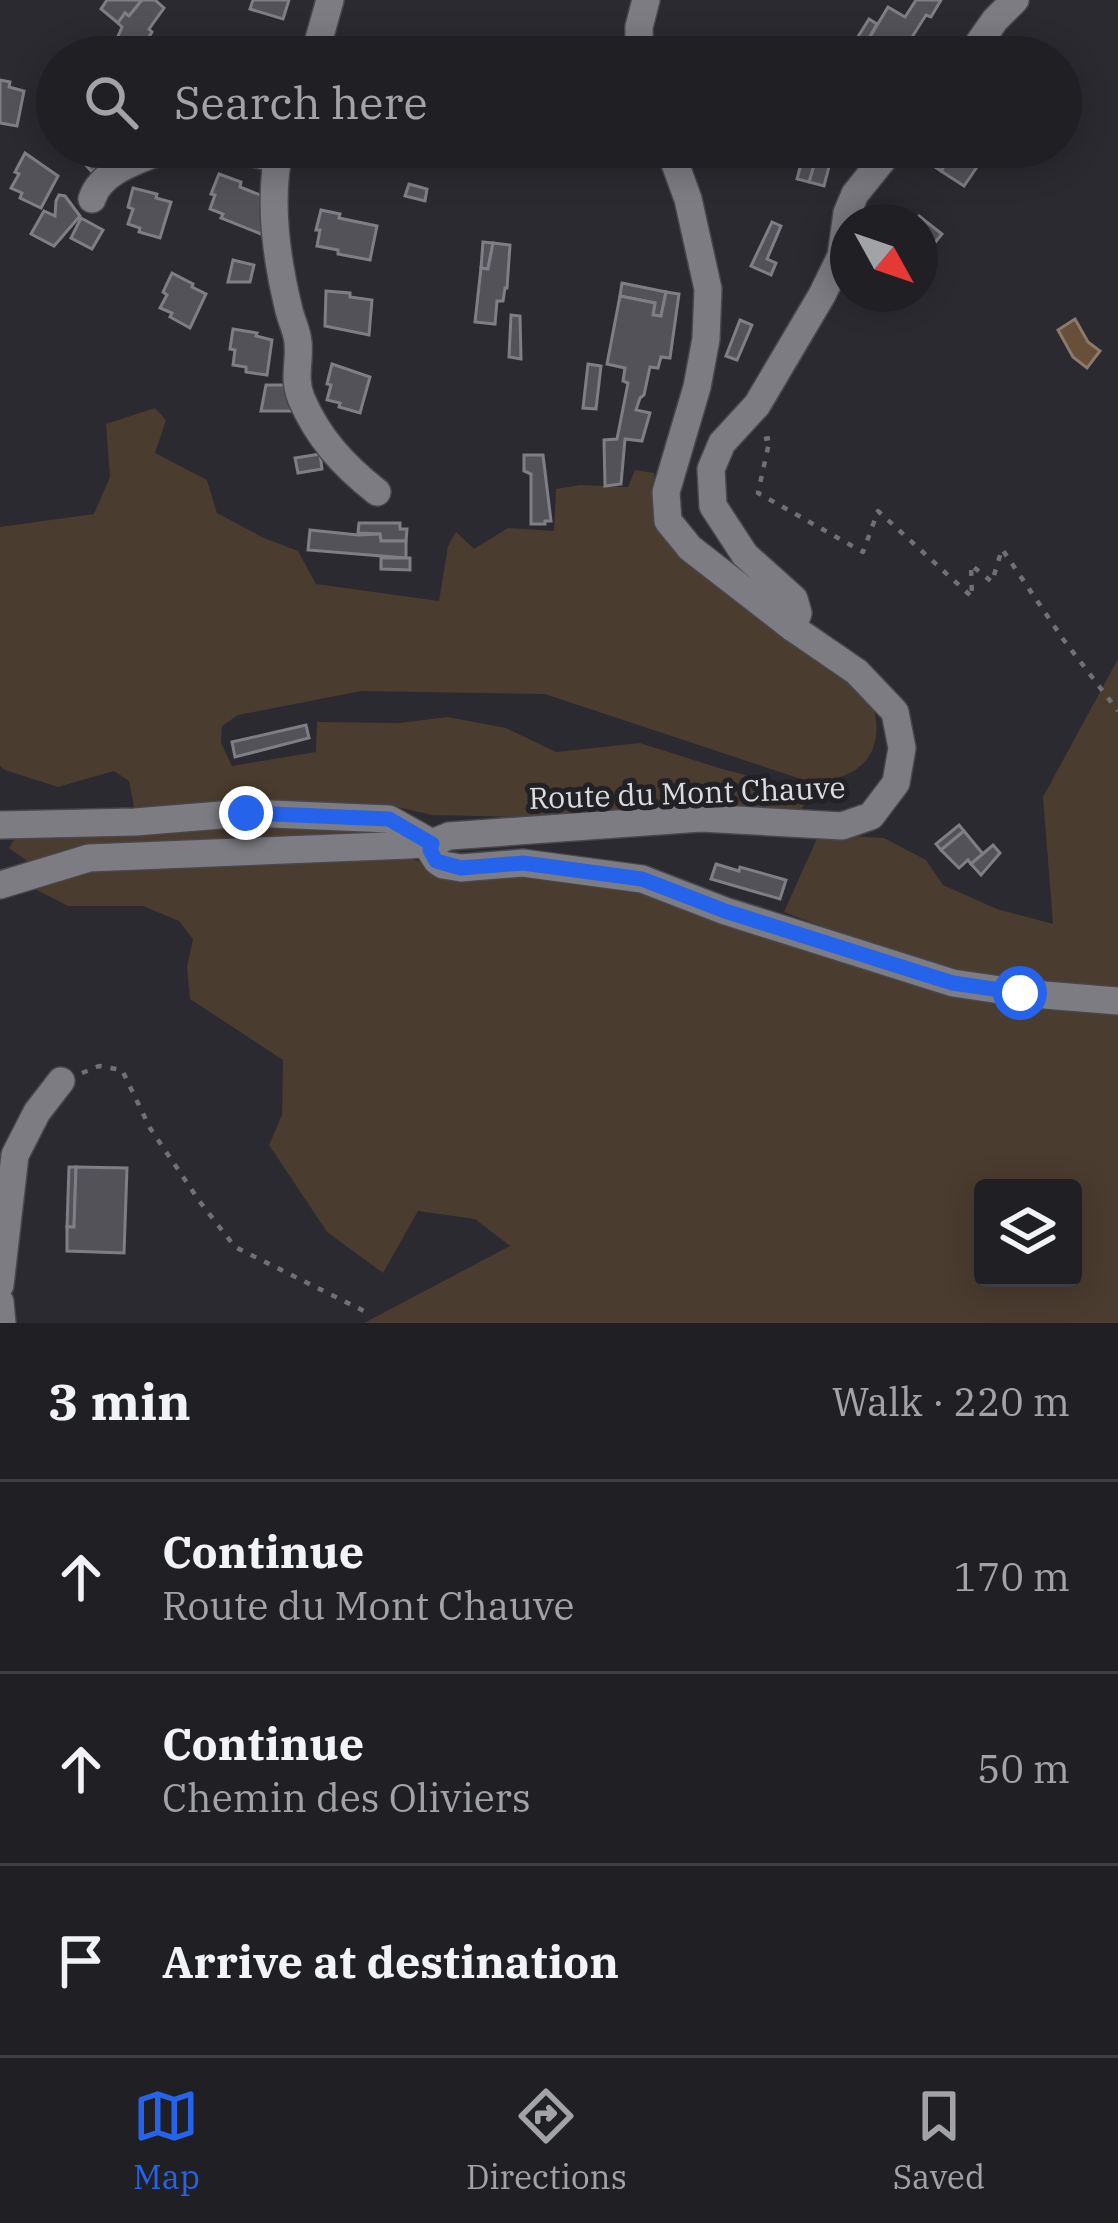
<!DOCTYPE html>
<meta charset="utf-8">
<style>
body{margin:0;font-family:"IBM Plex Serif",serif;background:#28282c;color:#f1f3f6}
.controls{position:absolute;right:36px;bottom:36px;display:grid;overflow:hidden;border-radius:12px;box-shadow:0 6px 30px #0003}
.controls button{width:108px;height:108px;display:grid;place-items:center;padding:0;border:0;border-bottom:3px solid #3d3e41;background:#202024;color:#f1f3f6;font:60px sans-serif}
.compass{position:absolute;left:830px;top:204px;width:108px;height:108px;border-radius:50%;background:#202024;box-shadow:0 6px 30px #0003;rotate:130deg}
.stop{position:absolute;width:36px;height:36px;margin:-27px;border:9px solid #2563eb;border-radius:50%;background:#fff}
.stop.end{background:#2563eb;border-color:#fff;box-shadow:0 3px 12px #0008}
.list{margin:0;padding:0;list-style:none}
h2{display:flex;justify-content:space-between;align-items:center;height:156px;margin:0;padding:0 48px;font-size:51px}
h2 small{font-size:39px;font-weight:400;color:#a2a3a6}
.list li{display:grid;grid-template-columns:78px 1fr auto;gap:36px;align-items:center;box-sizing:border-box;height:192px;padding:0 48px;border-top:3px solid #3d3e41}
.list b{display:block;font-size:45px;white-space:nowrap}
.list p{margin:0;font-size:39px;white-space:nowrap;color:#a2a3a6}
.list em{font-size:39px;font-style:normal;color:#a2a3a6}
.icon{flex:none;width:66px;height:66px;fill:none;stroke:currentColor;stroke-width:2;stroke-linecap:round;stroke-linejoin:round}
.map{position:relative;flex:none;width:1118px;height:1323px;overflow:hidden}
.search{position:absolute;background:#202024;box-shadow:0 6px 30px #0003;left:36px;right:36px;top:36px;height:132px;display:flex;align-items:center;gap:30px;box-sizing:border-box;padding:0 42px;border-radius:66px;color:#a2a3a6;font-size:45px}
.sheet{height:732px;background:#202024}
nav{display:flex;justify-content:space-around;align-items:center;box-sizing:border-box;height:168px;border-top:3px solid #3d3e41;background:#202024;font-size:33px;color:#a2a3a6}
nav a{display:grid;justify-items:center;gap:6px}
nav .on{color:#2563eb}
.map>svg:first-child{display:block}
</style>
<div class="map">
<svg width="1118" height="1323" viewBox="0 0 1118 1323">
<rect width="100%" height="100%" fill="#2b2a30"/>
<g fill="#4a3c2f" fill-rule="evenodd">
<path d="M155 408 166 420 155 453 207 480 217 513 264 538 298 551 316 584 439 601 448 546 456 532 474 549 508 528 554 531 556 489 580 485 628 487 635 470 654 473 655 518 870 696C889 749 865 780 810 782L545 694 361 691 238 715 222 726 221 743 232 766 316 752 317 722 399 723 448 717 506 728 556 752 640 743 722 769 801 789 811 798 800 810 707 805 521 817 432 815 384 804 235 803 135 812 129 781 114 771 58 787 5 770 0 766V527L94 514 110 477 106 424Z"/>
<path d="M1118 659V1323H364L510 1246 475 1219 418 1211 383 1273 327 1232 269 1145 282 1115 283 1060 190 999 187 967 193 939 179 921 143 906H68L31 887 33 865 9 848 18 834 264 821 391 826 409 858 440 869 631 883 737 924 1011 982 891 953 784 912 819 834 884 838 926 860 943 885 997 909 1053 924 1043 797ZM983 1188H1073V1278H983Z"/>
</g>
<polygon fill="#674f3a" stroke="#8a796c" stroke-width="3" points="1075,319 1088,342 1100,351 1087,368 1073,357 1058,330"/>
<g fill="#535259" stroke="#7f7e85" stroke-width="3">
<polygon points="107,0 142,0 129,16 125,13 118,23 101,9"/>
<polygon points="142,0 155,0 164,8 149,29 152,32 137,57 109,57 122,27 118,23 125,13 129,16"/>
<polygon points="253,0 289,0 283,19 250,9"/>
<polygon points="916,0 941,0 931,17 926,15 902,53 908,57 845,57 849,51 858,57 888,7 905,17"/>
<polygon points="869,19 877,24 858,57 849,51"/>
<polygon points="0,80 10,82 9,87 24,91 17,126 0,123"/>
<polygon points="83,147 90,147 119,159 91,171 79,157"/>
<polygon points="404,147 435,147 431,162 402,154"/>
<polygon points="607,147 627,147 627,162 607,161"/>
<polygon points="801,147 834,148 824,186 809,182 818,151"/>
<polygon points="944,147 957,147 941,171 932,165"/>
<polygon points="957,147 982,147 988,151 964,186 941,171"/>
<polygon points="805,149 818,151 809,182 797,179"/>
<polygon points="25,153 58,176 41,208 20,198 22,193 11,188 19,174 15,172"/>
<polygon points="219,174 241,182 240,187 268,198 269,213 261,234 221,218 223,214 210,209 215,195 211,194"/>
<polygon points="409,184 427,189 425,201 405,196"/>
<polygon points="133,188 157,194 156,198 171,202 160,238 139,232 140,228 128,224 133,209 128,207"/>
<polygon points="59,195 65,196 80,216 54,246 31,234 44,211 55,216 56,201"/>
<polygon points="321,210 340,214 339,218 377,226 370,260 338,254 338,250 317,246 320,230 316,230"/>
<polygon points="919,216 942,234 920,261 920,222 914,222"/>
<polygon points="81,218 103,230 92,249 71,238"/>
<polygon points="772,222 781,226 767,259 776,263 771,275 751,266"/>
<polygon points="483,242 493,243 488,269 481,268"/>
<polygon points="493,243 510,245 507,288 505,288 503,301 497,301 495,324 475,322 481,268 488,269"/>
<polygon points="233,260 254,265 250,282 228,282"/>
<polygon points="172,273 193,284 192,287 206,294 190,328 170,317 172,313 160,308 167,295 163,292"/>
<polygon points="622,283 666,292 661,316 653,315 655,303 620,296"/>
<polygon points="326,291 350,293 350,297 372,300 369,335 325,326"/>
<polygon points="666,292 679,294 670,358 661,357 658,368 650,367 644,395 640,398 636,410 650,413 642,441 625,439 621,484 605,486 604,440 617,439 628,383 623,381 625,368 607,364 620,296 655,303 653,315 661,316"/>
<polygon points="511,315 520,316 521,359 509,357"/>
<polygon points="740,320 752,325 737,360 726,356"/>
<polygon points="233,329 257,333 256,336 272,340 267,375 246,372 246,367 233,365 235,350 230,349"/>
<polygon points="332,364 370,377 360,413 339,407 340,403 327,400 331,385 327,384"/>
<polygon points="588,364 601,366 596,409 583,408"/>
<polygon points="266,385 290,385 300,411 261,411"/>
<polygon points="320,454 322,469 298,473 295,458"/>
<polygon points="524,455 543,455 551,521 545,521 545,524 531,524 531,474 524,471"/>
<polygon points="359,523 400,523 400,529 407,529 406,541 381,541 380,534 358,533"/>
<polygon points="310,530 358,535 380,534 381,541 406,541 406,558 308,550"/>
<polygon points="381,558 410,558 410,570 381,569"/>
<polygon points="306,725 309,738 235,757 232,742"/>
<polygon points="959,825 964,831 941,850 936,844"/>
<polygon points="964,831 983,854 971,864 968,860 959,868 941,850"/>
<polygon points="993,845 1000,853 981,875 971,864"/>
<polygon points="716,864 739,871 740,867 786,880 780,899 711,879"/>
<polygon points="69,1167 76,1167 74,1227 67,1227"/>
<polygon points="76,1167 127,1168 124,1253 67,1251 67,1227 74,1227"/>
</g>
<g fill="none" stroke-linecap="round" stroke-linejoin="round">
<g stroke="#48474c" stroke-width="30">
<g id="minor">
<polyline points="314,57 330,0"/>
<polyline points="639,57 639,27 646,0"/>
<polyline points="969,57 995,20 1015,0"/>
<polyline points="229,147 277,159"/>
<path d="M280 147C268 197 276 256 288 306 290 318 297 330 298 342 300 363 293 377 301 398 318 438 343 465 377 492"/>
<path d="M92 199C101 169 145 158 171 147"/>
<polyline points="793,628 798,613 794,599 745,555 713,506 711,469 722,443 757,405 822,295 841,256 847,213 855,194 893,147"/>
<polyline points="0,825 135,822 246,813 389,819 432,843"/>
<polyline points="432,843 430,850 437,861 443,865 461,868 523,863 642,879 725,911 953,983 1020,993 1118,1001"/>
<polyline points="0,885 89,858 409,845 432,843 449,836 701,818 842,826 871,816 896,783 902,748 895,712 857,672 793,628 690,548 668,521 666,492 697,387 706,339 708,289 688,199 669,147"/>
<polyline points="0,1285 15,1155 37,1112 61,1081"/>
<polyline points="0,1302 2,1323"/>
</g>
</g>
<g stroke="#717075" stroke-width="4.5" stroke-dasharray="6 9" stroke-linecap="butt">
<polyline points="764,439 770,438 758,493 863,552 878,511 972,597 971,565 992,582 1002,549 1063,639 1118,711"/>
<polyline points="82,1073 99,1066 122,1070 150,1128 200,1202 235,1247 364,1311"/>
</g>
<use href="#minor" stroke="#7d7c83" stroke-width="27"/>
</g>
<g fill="none" stroke-linecap="round" stroke-linejoin="round">
<polyline stroke="#2563eb" stroke-width="15" points="246,813 389,819 432,844 430,850 436,861 461,868 523,863 642,879 725,911 930,976 953,983 1020,993"/>
</g>
<g text-anchor="middle" dominant-baseline="central" stroke-width="10" stroke-linejoin="round" paint-order="stroke">
<g font-size="30" fill="#dcdbdf" stroke="#222126">
<text transform="translate(687 792) rotate(-2)">Route du Mont Chauve</text>
</g>
</g>
</svg>
<div class="controls">
<button><svg class="icon" aria-label="layers" viewBox="0 0 24 24"><path d="M12 4l9 5-9 5-9-5zM3 14l9 5 9-5"/></svg></button>
</div>
<svg class="compass" viewBox="-18 -18 36 36"><path d="M0-13l5 13h-10z" fill="#e53935"/><path d="M0 13l5-13h-10z" fill="#a2a3a6"/></svg>
<div class="stop" style="left:1020px;top:993px"></div>
<div class="stop end" style="left:246px;top:813px"></div>
<div class="search"><svg class="icon" aria-label="search" viewBox="0 0 24 24"><circle cx="10" cy="10" r="6"/><path d="M15 15l6 6"/></svg>Search here</div>
</div>
<section class="sheet">
<h2>3 min<small>Walk · 220 m</small></h2>
<ul class="list">
<li><svg class="icon" aria-label="ahead" viewBox="0 0 24 24"><path d="M12 20V5M6 11l6-6 6 6"/></svg><div><b>Continue</b><p>Route du Mont Chauve</p></div><em>170 m</em></li>
<li><svg class="icon" aria-label="ahead" viewBox="0 0 24 24"><path d="M12 20V5M6 11l6-6 6 6"/></svg><div><b>Continue</b><p>Chemin des Oliviers</p></div><em>50 m</em></li>
<li><svg class="icon" aria-label="arrive" viewBox="0 0 24 24"><path d="M6 21V4h12l-3 4 3 4H6"/></svg><div><b>Arrive at destination</b></div></li>
</ul>
</section>
<nav>
<a class="on"><svg class="icon" aria-label="map" viewBox="0 0 24 24"><path d="M3 6l6-2 6 2 6-2v14l-6 2-6-2-6 2zM9 4v14M15 6v14"/></svg>Map</a>
<a><svg class="icon" aria-label="directions" viewBox="0 0 24 24"><path d="M12 3l9 9-9 9-9-9zM9 14v-3h6M13 9l2 2-2 2"/></svg>Directions</a>
<a><svg class="icon" aria-label="saved" viewBox="0 0 24 24"><path d="M7 4h10v16l-5-4-5 4z"/></svg>Saved</a>
</nav>
